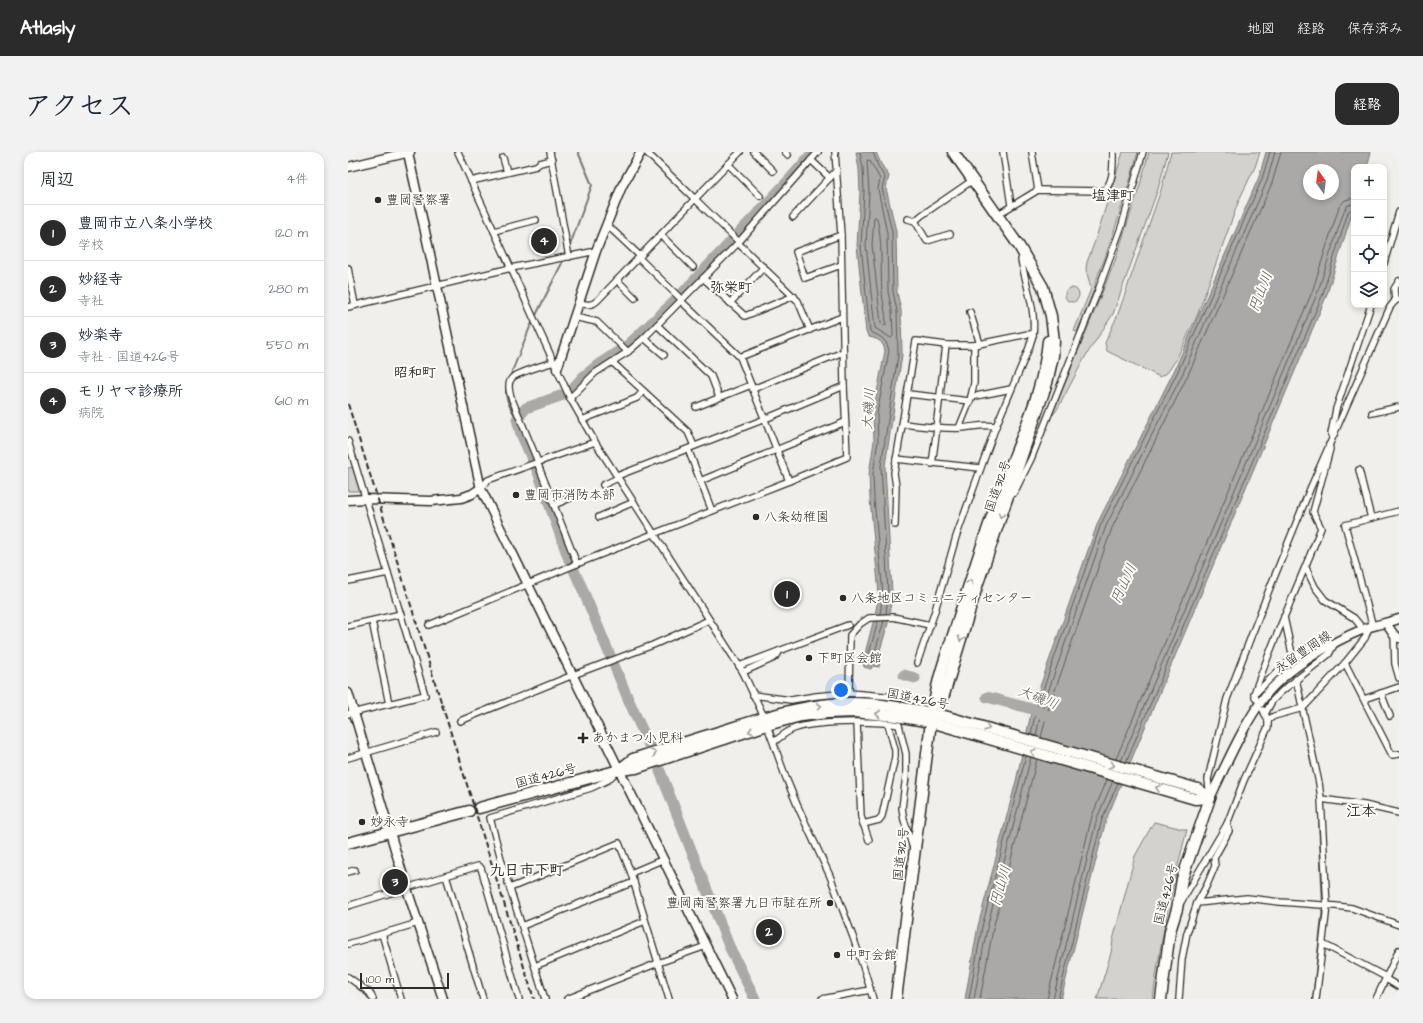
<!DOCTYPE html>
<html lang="ja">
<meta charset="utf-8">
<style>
body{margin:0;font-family:"Architects Daughter","Klee One",sans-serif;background:#f2f2f3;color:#1f2937}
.controls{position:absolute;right:12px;top:12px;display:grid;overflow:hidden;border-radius:8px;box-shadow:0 2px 6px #0003}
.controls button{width:36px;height:36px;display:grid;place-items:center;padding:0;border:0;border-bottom:1px solid #e0e1e3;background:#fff;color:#1f2937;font:20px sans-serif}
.compass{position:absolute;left:955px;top:12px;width:36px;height:36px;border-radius:50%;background:#fff;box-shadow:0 2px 6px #0003;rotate:346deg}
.scale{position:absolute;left:12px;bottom:10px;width:89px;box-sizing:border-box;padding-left:4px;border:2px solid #2b2b2b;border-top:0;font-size:11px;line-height:14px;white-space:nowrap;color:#2b2b2b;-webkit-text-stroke:3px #fdfcf7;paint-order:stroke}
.you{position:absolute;left:493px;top:538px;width:14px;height:14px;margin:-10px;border:3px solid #fff;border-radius:50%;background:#1a73e8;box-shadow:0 0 0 6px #1a73e833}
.badge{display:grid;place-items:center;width:26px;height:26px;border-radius:50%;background:#2b2b2b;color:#fff;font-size:13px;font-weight:700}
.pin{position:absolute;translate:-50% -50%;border:2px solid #fff;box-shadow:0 1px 4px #0006}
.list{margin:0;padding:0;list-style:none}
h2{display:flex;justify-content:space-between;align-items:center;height:52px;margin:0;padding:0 16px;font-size:17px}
h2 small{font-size:13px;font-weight:400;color:#747a83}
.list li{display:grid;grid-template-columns:26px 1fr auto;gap:12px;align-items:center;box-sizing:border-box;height:56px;padding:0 16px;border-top:1px solid #e0e1e3}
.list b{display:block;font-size:15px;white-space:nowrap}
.list p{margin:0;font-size:13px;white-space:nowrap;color:#747a83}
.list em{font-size:13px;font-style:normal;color:#747a83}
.icon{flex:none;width:22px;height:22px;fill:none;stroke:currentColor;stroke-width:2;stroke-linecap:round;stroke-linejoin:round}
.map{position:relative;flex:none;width:1051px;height:847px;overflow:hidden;border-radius:12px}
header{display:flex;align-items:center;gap:24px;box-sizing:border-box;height:56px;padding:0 20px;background:#2b2b2b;color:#fff}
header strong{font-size:19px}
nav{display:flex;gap:22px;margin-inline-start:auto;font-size:14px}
.intro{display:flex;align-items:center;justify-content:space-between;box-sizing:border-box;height:96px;padding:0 24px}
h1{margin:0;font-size:28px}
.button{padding:10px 18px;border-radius:12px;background:#2b2b2b;color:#fff;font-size:14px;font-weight:700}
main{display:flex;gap:24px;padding:0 24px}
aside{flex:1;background:#fff;border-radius:12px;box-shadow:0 2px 6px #0003}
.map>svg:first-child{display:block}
</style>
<header>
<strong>Atlasly</strong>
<nav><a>地図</a><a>経路</a><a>保存済み</a></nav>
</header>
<div class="intro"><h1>アクセス</h1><a class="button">経路</a></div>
<main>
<aside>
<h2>周辺<small>4件</small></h2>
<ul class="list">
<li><span class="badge">1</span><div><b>豊岡市立八条小学校</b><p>学校</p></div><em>120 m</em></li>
<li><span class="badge">2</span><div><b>妙経寺</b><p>寺社</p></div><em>280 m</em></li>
<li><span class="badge">3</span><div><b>妙楽寺</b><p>寺社 · 国道426号</p></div><em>550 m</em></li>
<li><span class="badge">4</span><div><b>モリヤマ診療所</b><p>病院</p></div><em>610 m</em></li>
</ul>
</aside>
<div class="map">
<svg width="1051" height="847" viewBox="0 0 1051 847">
<rect width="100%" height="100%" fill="#f0efeb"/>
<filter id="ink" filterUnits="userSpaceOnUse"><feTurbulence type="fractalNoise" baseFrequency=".025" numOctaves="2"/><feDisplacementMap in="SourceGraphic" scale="8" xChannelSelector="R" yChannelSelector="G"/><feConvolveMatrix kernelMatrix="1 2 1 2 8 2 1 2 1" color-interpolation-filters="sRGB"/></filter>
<g filter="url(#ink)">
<g fill="#d3d2cf" stroke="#7f7e7d">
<path d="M775 0H790C781 34 770 67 759 100 755 113 748 124 746 138L729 180 726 179 743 137 738 117 739 110 747 89Z"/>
<polygon points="801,0 820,0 810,37 765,162 737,205 710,256 705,263 705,261 767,109 792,33"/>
<polygon points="823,0 912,0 907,15 891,48 849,164 828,208 819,221 812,225 759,199 757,191 770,162 813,38"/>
<circle cx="724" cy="143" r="7"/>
<polygon points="7,315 14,337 12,339 0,339 0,316"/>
<path d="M806 670 839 678C824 734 812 789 805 847H749L763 801 765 788 787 704Z"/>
</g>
<g fill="#aaa9a7" stroke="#777775" fill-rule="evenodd">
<path d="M508 0H528L533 12 541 24 538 36 548 79 549 140 553 158 554 203 537 314 544 441 541 468 530 505 533 506 531 515 524 514 523 517 516 515 515 509 527 463 531 442 522 347 521 322 526 289 525 261 537 199C535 189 530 187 521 185L518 180 509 94 512 40 511 17Z"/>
<path d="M918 0H1023L1019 15H1006V55L978 145 758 668 713 847H617L630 774 668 629 684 557 750 370 827 217 911 25ZM961 18H985V42H961Z"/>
</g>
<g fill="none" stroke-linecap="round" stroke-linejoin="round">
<g stroke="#5e5d5d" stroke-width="1">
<path d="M512 0 515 16 516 40 513 94 522 179 524 181C533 184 539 188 541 199L529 262 530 289 525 322 526 347 535 442 532 462"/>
<polyline points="525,0 530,14 537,26 534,36 544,80 545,140 549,159 550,203 533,314 540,441 538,462"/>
<polygon points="520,8 522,9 532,27 530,37 539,81 540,140 544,159 545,184 543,186 527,176 518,93 521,40 519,10"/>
<path d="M527 65 529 66C535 91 532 115 534 141 535 151 538 161 538 171L537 174 533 171 524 93 526 66Z"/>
<polyline points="530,469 519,509 521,511 527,509 526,503 536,469"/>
<polyline points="683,583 688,558 753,372 830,219 914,27 922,0"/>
<polyline points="688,584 693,560 758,374 835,221 919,29 927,0"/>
<polyline points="693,586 699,561 764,376 840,223 924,31 933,0"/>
<polyline points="768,607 964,140 991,55 997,48 1006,46"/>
<polyline points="773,609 969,142 996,59 1000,53 1006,52"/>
<polyline points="778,610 974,144 1000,60 1002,58 1006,57"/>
<polyline points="621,847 634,775 678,604"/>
<polyline points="626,847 639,776 683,605"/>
<polyline points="632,847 645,777 689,607"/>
<polyline points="699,847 744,664 759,628"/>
<polyline points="705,847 749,666 765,629"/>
<polyline points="710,847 754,667 770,631"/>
</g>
<g stroke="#777775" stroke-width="2">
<polyline points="221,96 244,33 230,0"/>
<polyline points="161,227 182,175 216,107"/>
<path d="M159 233C155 245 163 257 169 267"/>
<polyline points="0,828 19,844 21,847"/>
<polyline points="965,847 975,755 971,669"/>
</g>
<g stroke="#aaa9a7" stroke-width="11">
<polyline points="556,523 567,526"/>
<polyline points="639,545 684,557 697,563"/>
<polyline points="301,593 281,549 234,436 220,405 190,320 173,282 169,267 178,256 215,243 225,236 236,224 251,212 280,193 327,149 441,28 465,0"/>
<polyline points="312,619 381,794 407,847"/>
</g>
<g stroke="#2b2b2b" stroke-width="8">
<g id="street">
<polyline points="110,0 222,246 247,290 395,520 416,565 438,626 450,655 482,724 505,785 518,823 525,847"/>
<polyline points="202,0 221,105"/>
<polyline points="298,0 347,47"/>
<polyline points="406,0 425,19"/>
<polyline points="437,0 440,3"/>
<polyline points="487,0 493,83 496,234 499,305 441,329 392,205 494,165"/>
<polyline points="655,0 663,53"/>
<polyline points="684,0 690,38"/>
<polyline points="155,6 159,20"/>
<polyline points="463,8 482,26"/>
<polyline points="380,12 412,44"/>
<polyline points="123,29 188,14 192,11 204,8"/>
<polyline points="347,47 391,90"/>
<path d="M649 63 690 38 755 39C766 31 765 13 765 0"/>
<polyline points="445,65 489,18"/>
<polyline points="560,67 567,69 579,89 602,82"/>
<polyline points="567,69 574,63 625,28"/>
<polyline points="258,72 292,104"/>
<polyline points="146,79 188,68"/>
<polyline points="313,83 345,115"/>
<polyline points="493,83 448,100 457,126 493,113"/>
<polyline points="390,91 450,149 462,178"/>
<polyline points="291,106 334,148"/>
<polyline points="1036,111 1051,60"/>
<polyline points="0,116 7,153"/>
<polyline points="355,126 397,164 446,144"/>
<polyline points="269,128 287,146"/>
<polyline points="333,149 392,205"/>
<polyline points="1047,149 1046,137 1051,129"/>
<path d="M231 151C239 153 244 154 250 148L392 0"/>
<polyline points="382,151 416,115"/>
<polyline points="0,155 163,116 248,99"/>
<polyline points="622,160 632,192"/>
<polyline points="226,165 249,170 280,200"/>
<polyline points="309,173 363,224 371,245"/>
<polyline points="296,186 316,203"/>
<polyline points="264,210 281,199 296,186 390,91 470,0"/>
<polyline points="405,237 495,200"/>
<polyline points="560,242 622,249"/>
<polyline points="623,245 663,237"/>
<polyline points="222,246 247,221 264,210 340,280 346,294"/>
<polyline points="348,255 403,233"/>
<polyline points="1024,261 1051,255"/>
<polyline points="234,268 289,246 295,239"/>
<path d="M555 272C574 274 594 277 614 276 625 275 636 272 648 274L681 196 685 183"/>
<polyline points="588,276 598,193"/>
<polyline points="611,276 622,249 626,231 626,193"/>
<polyline points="983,282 988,257 1023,153"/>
<polyline points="0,289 77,543 0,562"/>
<polyline points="340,297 364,359"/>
<polyline points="548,307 632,316"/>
<polyline points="189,310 229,412"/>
<path d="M190 310 163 245C161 239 159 231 164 226 167 222 198 212 206 210"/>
<polyline points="584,312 589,276"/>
<polyline points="1011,318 1023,366"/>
<polyline points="269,324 417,267 496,234"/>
<polyline points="352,329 497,270"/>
<polyline points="255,333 270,326"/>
<polyline points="133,336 140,328 247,290"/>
<polyline points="666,341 683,307 751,136 774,73 795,0"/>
<polyline points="206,353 231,342"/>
<polyline points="251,365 286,350"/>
<path d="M547 373 548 334 546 321 568 189 598 193H626L680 182 685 183C688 157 678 133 673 108L674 105 676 103"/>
<polyline points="958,416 967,435 977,448 1006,466 1015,477"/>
<polyline points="0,429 40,421"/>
<polyline points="936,465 945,506"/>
<polyline points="24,469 41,552"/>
<polyline points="81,473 236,409 441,329"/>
<polyline points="0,474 53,462"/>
<polyline points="1025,475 997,373 1051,359"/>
<polyline points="1046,483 1047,512 1051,526"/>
<polyline points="569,511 586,462 608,385 648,274"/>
<polyline points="997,511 1044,603 1051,602"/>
<polyline points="391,514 500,473"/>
<polyline points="395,520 426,506 430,502 431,499"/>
<polyline points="948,527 971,631 973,647 979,754 968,847"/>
<polyline points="501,541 502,483 512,472 521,466 545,465 582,473"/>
<path d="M908 541C923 526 951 496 972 490 976 489 983 491 987 491L981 502 934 539 924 549 917 562"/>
<polyline points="1033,541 1042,564"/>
<polyline points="405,543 443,548 468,544 501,541 560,546"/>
<path d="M908 547 906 542C926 485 951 432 973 376L965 360 982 297 981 293"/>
<polyline points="1016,547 1051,535"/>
<polyline points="920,568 926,564 955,556 997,511 1017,486 1021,475"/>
<polyline points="112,569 225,523 305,493 361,468"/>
<polyline points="509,571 513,665 521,688"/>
<path d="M426 590C431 586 437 581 443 578 464 568 528 569 551 573L558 602V624L554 656 556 668 565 696"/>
<polyline points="0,606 88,580"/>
<polyline points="862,645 860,627 879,547 921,438 962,337 1042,155 1047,149 1051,147"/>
<polyline points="973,647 1016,653 1051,661"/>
<polyline points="515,672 531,668 534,664 547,605 547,598 540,572"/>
<polyline points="0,720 7,718"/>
<polyline points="283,721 316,707"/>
<polyline points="98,724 135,847"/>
<polyline points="162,736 271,691 283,721 321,847"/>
<polyline points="833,750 879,672 896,628 920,575 920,568 915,558"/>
<polyline points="849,751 899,746 932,750 988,754 1004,756 1051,773"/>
<polyline points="0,754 130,714 133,716 171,847"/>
<polyline points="174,774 286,730"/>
<polyline points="34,782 53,847"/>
<polyline points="0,792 70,771"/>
<polyline points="975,792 1038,825"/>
<polyline points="187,814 297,769"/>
<polyline points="0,825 22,841 25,847"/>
<polyline points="1038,827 1051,835"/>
<polyline points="197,847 156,718 142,666 243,636 260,628 267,621"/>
<polyline points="219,847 310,811 358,794"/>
<polyline points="474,847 522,838"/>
<polyline points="831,847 834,807 839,781 849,751 859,733 867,714 866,706 881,679 879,672"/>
<polyline points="1028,847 1051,798"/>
</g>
</g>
<g stroke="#2b2b2b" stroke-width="11">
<g id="secondary">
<polyline points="60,1 133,337 384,847"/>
<polyline points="0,15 62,0"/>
<polyline points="209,217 248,99 274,34 293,0"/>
<polyline points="0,348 18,347 83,349 113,346 124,342 133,336"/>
<polyline points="1038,471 1046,483 1051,486"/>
<polyline points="0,541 59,737 95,847"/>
<path d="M862 646C879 611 894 575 917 544 937 518 985 489 1016 477 1027 473 1039 471 1051 467"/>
</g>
</g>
<g stroke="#2b2b2b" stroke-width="13">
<g id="highway">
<path d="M586 559C587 530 599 502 608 474 623 426 638 378 656 331 673 285 696 238 700 189"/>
<path d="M272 617 285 607C316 597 347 587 377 578 418 565 459 551 502 551 530 551 558 556 586 561L850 637 862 646"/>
<polyline points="131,656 271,618 288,616 419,573 453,564 479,561 506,560 548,564 583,570 847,647 862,646"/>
<polyline points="0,691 121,659"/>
<polyline points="548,847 583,570 586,561 595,546 630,431 699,231 705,204 706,189 703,164 695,135 671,94 605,0"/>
<polyline points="813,847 822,779 829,757 834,727 862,646"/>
</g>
</g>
<use href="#street" stroke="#fdfcf7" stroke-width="5.5"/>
<use href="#secondary" stroke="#fdfcf7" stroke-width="8"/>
<use href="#highway" stroke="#fdfcf7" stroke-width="10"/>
<polyline stroke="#2b2b2b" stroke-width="2" stroke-dasharray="6 3" stroke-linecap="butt" points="0,252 186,847"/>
</g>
<defs><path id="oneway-chevron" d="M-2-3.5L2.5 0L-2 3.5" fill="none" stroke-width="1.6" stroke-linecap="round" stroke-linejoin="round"/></defs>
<g stroke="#9e9e9b">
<use href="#oneway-chevron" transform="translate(653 363) rotate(109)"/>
<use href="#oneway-chevron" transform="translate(622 430) rotate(-72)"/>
<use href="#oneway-chevron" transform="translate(613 487) rotate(107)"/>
<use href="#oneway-chevron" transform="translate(471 554) rotate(-7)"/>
<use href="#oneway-chevron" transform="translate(530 562) rotate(-174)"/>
<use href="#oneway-chevron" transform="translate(639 576) rotate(16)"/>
<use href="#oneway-chevron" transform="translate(403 579) rotate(162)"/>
<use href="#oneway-chevron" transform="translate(685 600) rotate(-164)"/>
<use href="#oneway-chevron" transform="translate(306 601) rotate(-18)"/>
<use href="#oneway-chevron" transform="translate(764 613) rotate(16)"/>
<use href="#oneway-chevron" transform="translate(810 636) rotate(-164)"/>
</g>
</g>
<g fill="#2b2b2b" stroke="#fdfcf7" stroke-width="1.5">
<circle cx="30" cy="48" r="4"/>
<circle cx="168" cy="343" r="4"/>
<circle cx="408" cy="365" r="4"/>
<circle cx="495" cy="446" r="4"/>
<circle cx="461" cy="506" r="4"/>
<path d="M233 580h4v4h4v4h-4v4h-4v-4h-4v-4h4z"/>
<circle cx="14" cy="670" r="4"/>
<circle cx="482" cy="751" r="4"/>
<circle cx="489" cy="803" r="4"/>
</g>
<g text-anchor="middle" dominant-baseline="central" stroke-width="4" stroke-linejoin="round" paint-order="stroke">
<g font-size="13" fill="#2b2b2b" stroke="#fdfcf7" text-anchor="start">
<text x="38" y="48">豊岡警察署</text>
<text x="176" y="343">豊岡市消防本部</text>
<text x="416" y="365">八条幼稚園</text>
<text x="503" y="446">八条地区コミュニティセンター</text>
<text x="469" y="506">下町区会館</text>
<text x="244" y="586">あかまつ小児科</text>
<text x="22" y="670">妙永寺</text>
<text x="474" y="751" text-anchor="end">豊岡南警察署九日市駐在所</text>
<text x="497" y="803">中町会館</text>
</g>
<g font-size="13" fill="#2b2b2b" stroke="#fdfcf7">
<text transform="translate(650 334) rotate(-71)">国道312号</text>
<text transform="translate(955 500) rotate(-34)">永留豊岡線</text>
<text transform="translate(570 547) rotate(11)">国道426号</text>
<text transform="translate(198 624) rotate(-15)">国道426号</text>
<text transform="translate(553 702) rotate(-83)">国道312号</text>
<text transform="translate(818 742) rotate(-76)">国道426号</text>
</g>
<g font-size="14" font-weight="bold" fill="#2b2b2b" stroke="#fdfcf7">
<text x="765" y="44">塩津町</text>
<text x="383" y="136">弥栄町</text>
<text x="67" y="221">昭和町</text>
</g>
<g font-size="14" font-style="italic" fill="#575756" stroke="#fdfcf7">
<text transform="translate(913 140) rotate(-69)">円山川</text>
<text transform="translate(521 257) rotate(-86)">大磯川</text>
<text transform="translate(776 432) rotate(-65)">円山川</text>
<text transform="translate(690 546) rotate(21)">大磯川</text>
<text transform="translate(653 734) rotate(-74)">円山川</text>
</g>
<g font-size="15" font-weight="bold" fill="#2b2b2b" stroke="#fdfcf7">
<text x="1013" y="659">江本</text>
<text x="179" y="718">九日市下町</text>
</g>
</g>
</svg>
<div class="controls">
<button>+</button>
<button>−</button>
<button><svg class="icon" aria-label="locate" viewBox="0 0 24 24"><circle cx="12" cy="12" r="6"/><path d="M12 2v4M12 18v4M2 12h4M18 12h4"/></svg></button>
<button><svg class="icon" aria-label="layers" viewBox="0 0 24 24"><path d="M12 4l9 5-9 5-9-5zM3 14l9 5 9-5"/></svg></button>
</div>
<svg class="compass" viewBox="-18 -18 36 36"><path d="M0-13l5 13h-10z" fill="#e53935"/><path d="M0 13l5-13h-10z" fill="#747a83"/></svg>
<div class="scale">100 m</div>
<div class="you"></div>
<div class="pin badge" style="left:439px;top:442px">1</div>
<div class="pin badge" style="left:421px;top:780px">2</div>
<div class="pin badge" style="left:47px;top:730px">3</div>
<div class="pin badge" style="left:196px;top:89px">4</div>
</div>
</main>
